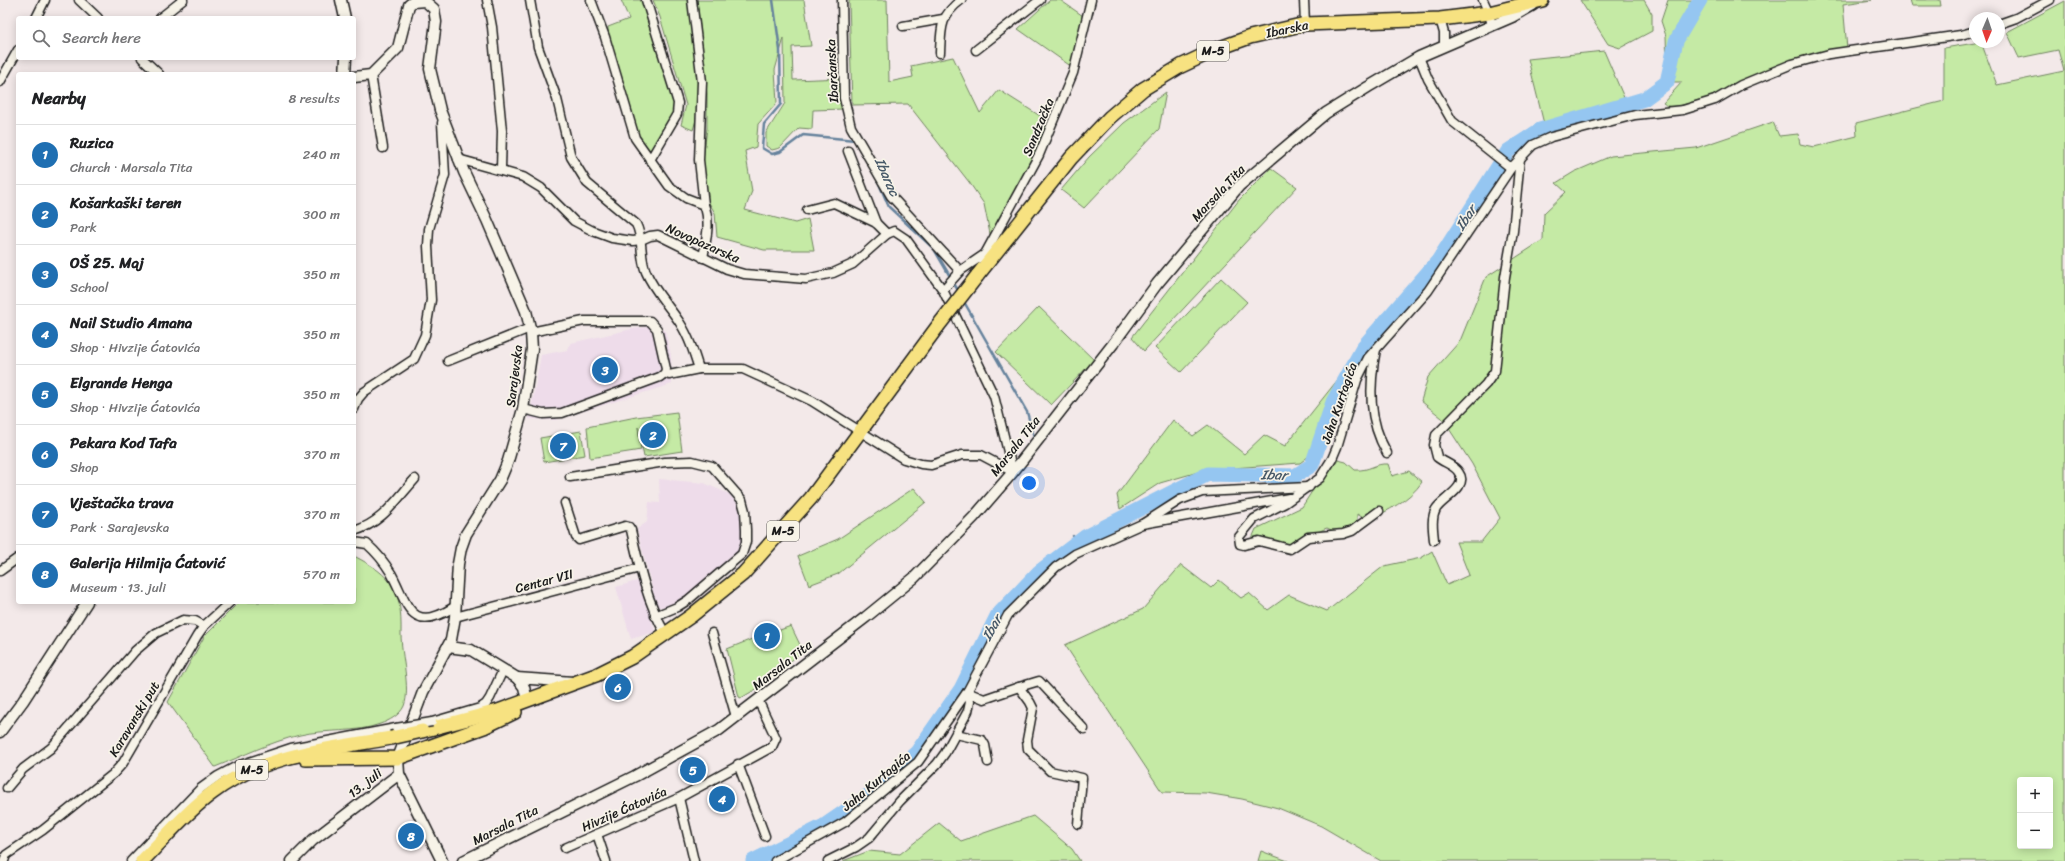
<!DOCTYPE html>
<meta charset="utf-8">
<style>
body{margin:0;font-family:Sriracha,sans-serif;background:#f6f6f6;color:#202124}
.controls{position:absolute;right:12px;bottom:12px;display:grid;overflow:hidden;border-radius:4px;box-shadow:0 2px 10px #0003}
.controls button{width:36px;height:36px;display:grid;place-items:center;padding:0;border:0;border-bottom:1px solid #e0e0e0;background:#fff;color:#202124;font:20px sans-serif}
.compass{position:absolute;left:1969px;top:12px;width:36px;height:36px;border-radius:50%;background:#fff;box-shadow:0 2px 10px #0003;rotate:182deg}
.you{position:absolute;left:1029px;top:483px;width:14px;height:14px;margin:-10px;border:3px solid #fff;border-radius:50%;background:#1a73e8;box-shadow:0 0 0 6px #1a73e833}
.badge{display:grid;place-items:center;width:26px;height:26px;border-radius:50%;background:#1f6fb2;color:#fff;font-size:13px;font-weight:700}
.pin{position:absolute;translate:-50% -50%;border:2px solid #fff;box-shadow:0 1px 4px #0006}
.list{margin:0;padding:0;list-style:none}
h2{display:flex;justify-content:space-between;align-items:center;height:52px;margin:0;padding:0 16px;font-size:17px}
h2 small{font-size:13px;font-weight:400;color:#757577}
.list li{display:grid;grid-template-columns:26px 1fr auto;gap:12px;align-items:center;box-sizing:border-box;height:60px;padding:0 16px;border-top:1px solid #e0e0e0}
.list b{display:block;font-size:15px;white-space:nowrap}
.list p{margin:0;font-size:13px;white-space:nowrap;color:#757577}
.list em{font-size:13px;font-style:normal;color:#757577}
.icon{flex:none;width:22px;height:22px;fill:none;stroke:currentColor;stroke-width:2;stroke-linecap:round;stroke-linejoin:round}
.map{position:relative;flex:none;width:2065px;height:861px;overflow:hidden}
.search{position:absolute;background:#fff;box-shadow:0 2px 10px #0003;left:16px;top:16px;width:340px;height:44px;display:flex;align-items:center;gap:10px;box-sizing:border-box;padding:0 14px;border-radius:4px;color:#757577;font-size:15px}
.panel{position:absolute;background:#fff;box-shadow:0 2px 10px #0003;left:16px;top:72px;width:340px;height:532px;border-radius:4px}
.map>svg:first-child{display:block}
</style>
<div class="map">
<svg width="2065" height="861" viewBox="0 0 2065 861">
<rect width="100%" height="100%" fill="#f3e9e9"/>
<filter id="ink" filterUnits="userSpaceOnUse"><feTurbulence type="fractalNoise" baseFrequency=".025" numOctaves="2"/><feDisplacementMap in="SourceGraphic" scale="8" xChannelSelector="R" yChannelSelector="G"/><feConvolveMatrix kernelMatrix="1 2 1 2 8 2 1 2 1" color-interpolation-filters="sRGB"/></filter>
<g filter="url(#ink)">
<g fill="#eedcea">
<polygon points="655,326 665,330 671,355 672,384 555,420 529,419 541,355 567,350 571,343 632,329"/>
<polygon points="659,479 704,483 729,494 744,511 745,555 686,606 657,607 637,529 647,522 649,502 660,503"/>
<polygon points="640,580 655,632 631,639 616,587"/>
</g>
<g fill="#c5eaa5" stroke="#708360" fill-rule="evenodd">
<polygon points="621,0 643,0 671,86 675,113 661,138 650,150 644,149 639,140 608,37 608,27 629,19"/>
<polygon points="653,0 691,0 702,99 693,130 681,125 686,105 660,17"/>
<polygon points="697,0 804,0 811,46 792,47 793,80 843,78 843,109 813,110 812,129 799,128 780,148 772,150 766,146 766,133 785,103 784,38 775,70 777,103 758,124 756,147 745,151 752,191 745,210 795,223 808,219 814,250 764,250 717,237 715,213 708,201 703,160 707,128 707,94"/>
<polygon points="849,0 887,0 889,82 913,77 911,66 953,57 980,113 999,90 1048,121 1026,170 991,239 984,204 969,182 908,104 852,105"/>
<polygon points="1050,0 1060,0 1086,18 1072,67 1018,29"/>
<polygon points="1580,0 1644,0 1652,14 1652,31 1620,48 1608,44"/>
<polygon points="1668,0 1695,0 1673,38 1667,67 1666,36 1661,21"/>
<path d="M1704 0H1872L1843 4 1847 49C1821 58 1686 111 1668 106 1666 106 1665 104 1663 103L1682 82H1670L1681 42Z"/>
<polygon points="1910,0 1940,0 1941,6 1912,6"/>
<path d="M2065 1V861H1381L1321 826 1278 808 1242 799 1206 793 1162 792 1065 645 1143 609 1181 565 1211 588 1219 580 1241 598 1249 593 1268 610 1289 595 1327 611 1384 566 1421 558 1432 551 1447 585 1469 575 1456 542H1481L1500 518 1472 464 1442 418 1421 401 1428 377 1460 341 1486 277 1543 240 1544 213 1566 192 1556 183 1574 172 1611 156 1696 148 1773 122 1779 136 1798 134 1800 144 1814 147 1857 136 1856 123 1944 101V48L1981 42 1997 85 2064 71 2058 50 2019 58 2007 32ZM2020 780H2050V846H2020Z"/>
<polygon points="1604,51 1625,100 1544,124 1528,59"/>
<polygon points="1166,92 1159,129 1084,208 1061,190 1089,157 1124,123"/>
<polygon points="1271,168 1297,187 1144,351 1132,337 1239,200"/>
<polygon points="1221,278 1247,302 1181,372 1155,348"/>
<polygon points="1039,307 1094,360 1051,405 996,352"/>
<polygon points="1339,378 1309,456 1300,463 1205,470 1160,483 1120,509 1117,495 1173,420 1193,436 1208,425 1244,454 1264,435 1285,446"/>
<polygon points="677,412 682,451 644,457 638,427 641,450 590,458 587,427 636,417"/>
<polygon points="581,431 585,455 544,462 540,438"/>
<path d="M1338 460 1346 462 1355 470C1371 471 1374 463 1388 464L1392 476 1409 471 1422 482C1409 501 1388 510 1368 521L1357 514V527L1338 533 1327 528C1316 532 1315 535 1306 541 1290 552 1267 545 1250 543L1256 529 1302 507 1316 485 1327 476Z"/>
<polygon points="914,488 926,502 838,574 809,585 798,556 838,539"/>
<path d="M354 556C393 576 402 590 401 634 401 655 411 688 404 706 400 715 389 721 380 724 357 733 325 729 300 735 270 742 243 756 215 767L168 702 204 637 239 602H354Z"/>
<polygon points="791,626 803,651 758,688 741,698 739,697 727,649 757,637 761,642 777,642 777,631"/>
<polygon points="1033,816 1072,849 1080,861 843,861 869,851 900,854 939,823 961,841"/>
<polygon points="1261,851 1288,861 1258,861"/>
</g>
<g fill="none" stroke-linecap="round" stroke-linejoin="round">
<g stroke="#65829c" stroke-width="2.5">
<polyline points="773,0 780,50 781,104 764,124 762,148 772,154 780,152 803,135 855,140"/>
<polyline points="877,179 889,207 934,249 951,278"/>
<polyline points="953,282 959,292"/>
<polyline points="963,300 1027,412 1034,437"/>
<polyline points="1073,536 1078,542"/>
</g>
<polyline stroke="#95c6f1" stroke-width="15" points="753,861 824,826 875,791 917,752 961,689 997,616 1039,572 1085,537 1208,474 1295,476 1312,465 1333,402 1364,346 1438,261 1508,151 1540,130 1644,99 1667,82 1676,41 1700,0"/>
<g stroke="#1c1c1c" stroke-width="11">
<g id="minor">
<polyline points="79,0 98,18"/>
<polyline points="487,0 492,27 502,131 501,169"/>
<path d="M530 0 538 47 557 99 571 157 587 183 636 224C644 239 639 256 646 272 654 291 669 306 680 323 689 337 694 353 699 369"/>
<path d="M591 0 605 37 635 138 669 186 686 198 704 205C711 222 706 240 703 258"/>
<polyline points="646,0 678,103 677,114 650,160"/>
<polyline points="692,0 702,82 699,160 704,205"/>
<polyline points="842,0 844,98 851,127 891,196 960,271"/>
<polyline points="1304,0 1305,24"/>
<polyline points="1483,0 1489,13 1492,26"/>
<polyline points="36,18 45,0"/>
<polyline points="160,18 183,0"/>
<polyline points="1440,19 1444,33 1444,46"/>
<polyline points="1999,24 2016,18 2050,0"/>
<polyline points="903,26 943,19"/>
<polyline points="976,50 1040,0"/>
<path d="M940 53C941 28 940 16 961 0"/>
<polyline points="1419,57 1428,79 1452,121 1511,168"/>
<polyline points="142,58 159,74"/>
<polyline points="371,75 383,148"/>
<polyline points="0,82 18,50"/>
<polyline points="848,151 876,223"/>
<polyline points="458,159 523,177 541,188 574,221 593,231 612,238 633,241 641,240 650,236 658,235 727,269 744,274 806,279 833,273 853,264 887,234 894,231 906,239 943,290"/>
<polyline points="807,210 834,203 876,223 887,234"/>
<polyline points="985,254 1039,155 1073,73 1091,0"/>
<polyline points="989,257 985,254 960,271 943,290 994,396 1013,472"/>
<path d="M1376 349C1369 386 1368 420 1387 453"/>
<polyline points="448,361 530,328"/>
<polyline points="665,373 669,375 699,369 743,369 812,401 904,459 921,464 931,465 962,455 981,455 1013,472"/>
<polyline points="354,409 358,399 364,392 414,359 425,335 431,300 428,246 429,229 445,175 442,123"/>
<polyline points="523,409 543,414 562,413 660,377 665,373 666,369 657,329 650,321 584,321 531,332"/>
<polyline points="570,477 665,462 692,461 712,466 742,500 745,511 746,530 746,542 742,554 688,600 677,607 655,616"/>
<path d="M565 503 576 537 579 540 625 526 629 527 631 530C639 566 647 602 666 635"/>
<polyline points="1379,511 1352,531 1343,534 1308,537 1290,549 1259,541 1244,545 1240,544 1239,537 1254,519 1285,503 1320,478 1332,459 1337,447 1357,380 1368,358 1428,291 1511,168 1533,145 1551,137 1635,115 1683,110 1715,100 1741,85 1792,64 1829,54 1961,35 1975,31"/>
<polyline points="1144,523 1180,500 1202,492 1309,487"/>
<path d="M354 531C382 523 396 500 415 479"/>
<path d="M1434 540C1433 530 1431 518 1436 509 1442 499 1469 487 1459 473 1455 465 1444 463 1437 457L1434 445 1436 435 1486 384 1495 371 1505 277 1513 231 1520 158"/>
<path d="M354 542 367 544C376 552 385 563 391 573 408 604 410 635 454 607"/>
<polyline points="0,571 18,558"/>
<polyline points="455,617 640,568"/>
<polyline points="712,633 736,717"/>
<polyline points="1019,687 1039,681 1084,729"/>
<polyline points="967,692 984,699 1019,687 1030,702 1033,708 1027,740 1028,749 1050,771 1082,778 1078,824"/>
<polyline points="432,722 480,708 486,704 490,698 503,670"/>
<polyline points="956,734 982,740 985,745 988,762"/>
<polyline points="738,764 765,836"/>
<polyline points="7,788 23,769 51,748 135,651 156,633 183,620 195,621 204,626"/>
<polyline points="679,798 694,861"/>
<polyline points="597,834 606,861"/>
<polyline points="565,848 679,798 772,747 776,738 758,700"/>
<polyline points="4,861 6,855 43,830 113,774 123,763 197,636 204,626 230,602"/>
<polyline points="131,861 200,789 218,776 237,766 291,748 396,728"/>
<polyline points="775,861 845,822 918,762 967,692 1008,615 1056,567 1075,554 1142,524 1289,498"/>
<polyline points="828,861 856,847 869,838 900,801 937,764 945,753 968,711 970,702 967,692"/>
</g>
</g>
<g stroke="#1c1c1c" stroke-width="13">
<g id="tertiary">
<polyline points="341,0 345,18"/>
<polyline points="345,74 346,58"/>
<polyline points="354,77 371,75 398,48 409,5 413,2 425,1 434,9 436,22 430,69 440,110 464,172 487,220 526,311 531,332 532,349 523,409 508,461 500,480 466,534 461,548 458,564 455,617 451,640 423,692 398,758 399,774 442,861"/>
<polyline points="448,647 471,650 517,678 524,687 527,701"/>
<polyline points="517,678 573,682"/>
<polyline points="0,732 23,701 87,602"/>
<polyline points="292,861 313,840 399,774"/>
<polyline points="463,861 635,776 719,730 866,617 914,578 974,517 1013,472 1113,344 1157,284 1239,186 1326,113 1368,87 1419,57 1512,17 1533,5"/>
</g>
</g>
<g stroke="#1c1c1c" stroke-width="16">
<g id="primary">
<polyline points="977,276 1071,158 1110,117 1143,89 1181,66 1217,49 1250,37 1305,24 1440,19 1489,13 1542,0"/>
<polyline points="422,731 498,711 596,675 632,657 691,616 743,574 811,498 938,326"/>
<polyline points="306,759 398,758 484,727 515,712"/>
<path d="M142 861C165 838 186 812 212 793 263 754 330 749 391 738"/>
</g>
</g>
<use href="#minor" stroke="#f7f3e8" stroke-width="8"/>
<use href="#tertiary" stroke="#f7f3e8" stroke-width="10"/>
<use href="#primary" stroke="#f7e281" stroke-width="13"/>
<g stroke="#1c1c1c" stroke-width="11" stroke-linecap="butt">
<polyline id="minor-bridge" points="396,728 432,722"/>
</g>
<g stroke="#1c1c1c" stroke-width="16" stroke-linecap="butt">
<g id="primary-bridge">
<polyline points="938,326 977,276"/>
<polyline points="391,738 422,731"/>
</g>
</g>
<use href="#minor-bridge" stroke="#f7f3e8" stroke-width="8"/>
<use href="#primary-bridge" stroke="#f7e281" stroke-width="13"/>
</g>
</g>
<g text-anchor="middle" dominant-baseline="central" stroke-width="3.5" stroke-linejoin="round" paint-order="stroke">
<g fill="#f7f3e8" stroke="#5e5c59" stroke-width="1">
<rect x="1197" y="41" width="32" height="20" rx="3"/>
<rect x="767" y="521" width="32" height="20" rx="3"/>
<rect x="236" y="760" width="32" height="20" rx="3"/>
</g>
<g font-size="12" font-weight="bold" fill="#1c1c1c">
<text x="1213" y="51">M-5</text>
<text x="783" y="531">M-5</text>
<text x="252" y="770">M-5</text>
</g>
<g font-size="13" fill="#1c1c1c" stroke="#f7f3e8">
<text transform="translate(1287 29) rotate(-12)">Ibarska</text>
<text transform="translate(832 71) rotate(-93)">Ibarčanska</text>
<text transform="translate(1038 127) rotate(-67)">Sandzačka</text>
<text transform="translate(1218 193) rotate(-47)">Marsala Tita</text>
<text transform="translate(703 243) rotate(24)">Novopazarska</text>
<text transform="translate(514 376) rotate(-83)">Sarajevska</text>
<text transform="translate(1339 403) rotate(-71)">Jaha Kurtagića</text>
<text transform="translate(1015 446) rotate(-52)">Marsala Tita</text>
<text transform="translate(544 581) rotate(-15)">Centar VII</text>
<text transform="translate(782 665) rotate(-38)">Marsala Tita</text>
<text transform="translate(134 719) rotate(-59)">Karavanski put</text>
<text transform="translate(876 781) rotate(-40)">Jaha Kurtagića</text>
<text transform="translate(365 783) rotate(-38)">13. juli</text>
<text transform="translate(624 809) rotate(-24)">Hivzije Ćatovića</text>
<text transform="translate(505 825) rotate(-27)">Marsala Tita</text>
</g>
<g font-size="14" font-style="italic" fill="#465867" stroke="#f7f3e8">
<text transform="translate(887 177) rotate(66)">Ibarac</text>
<text transform="translate(1466 218) rotate(-57)">Ibar</text>
<text transform="translate(1274 475) rotate(1)">Ibar</text>
<text transform="translate(992 628) rotate(-61)">Ibar</text>
</g>
</g>
</svg>
<div class="controls">
<button>+</button>
<button>−</button>
</div>
<svg class="compass" viewBox="-18 -18 36 36"><path d="M0-13l5 13h-10z" fill="#e53935"/><path d="M0 13l5-13h-10z" fill="#757577"/></svg>
<div class="you"></div>
<div class="pin badge" style="left:767px;top:636px">1</div>
<div class="pin badge" style="left:653px;top:435px">2</div>
<div class="pin badge" style="left:605px;top:370px">3</div>
<div class="pin badge" style="left:722px;top:799px">4</div>
<div class="pin badge" style="left:693px;top:770px">5</div>
<div class="pin badge" style="left:618px;top:687px">6</div>
<div class="pin badge" style="left:563px;top:446px">7</div>
<div class="pin badge" style="left:411px;top:836px">8</div>
<div class="search"><svg class="icon" aria-label="search" viewBox="0 0 24 24"><circle cx="10" cy="10" r="6"/><path d="M15 15l6 6"/></svg>Search here</div>
<section class="panel">
<h2>Nearby<small>8 results</small></h2>
<ul class="list">
<li><span class="badge">1</span><div><b>Ruzica</b><p>Church · Marsala Tita</p></div><em>240 m</em></li>
<li><span class="badge">2</span><div><b>Košarkaški teren</b><p>Park</p></div><em>300 m</em></li>
<li><span class="badge">3</span><div><b>OŠ 25. Maj</b><p>School</p></div><em>350 m</em></li>
<li><span class="badge">4</span><div><b>Nail Studio Amana</b><p>Shop · Hivzije Ćatovića</p></div><em>350 m</em></li>
<li><span class="badge">5</span><div><b>Elgrande Henga</b><p>Shop · Hivzije Ćatovića</p></div><em>350 m</em></li>
<li><span class="badge">6</span><div><b>Pekara Kod Tafa</b><p>Shop</p></div><em>370 m</em></li>
<li><span class="badge">7</span><div><b>Vještačka trava</b><p>Park · Sarajevska</p></div><em>370 m</em></li>
<li><span class="badge">8</span><div><b>Galerija Hilmija Ćatović</b><p>Museum · 13. juli</p></div><em>570 m</em></li>
</ul>
</section>
</div>
